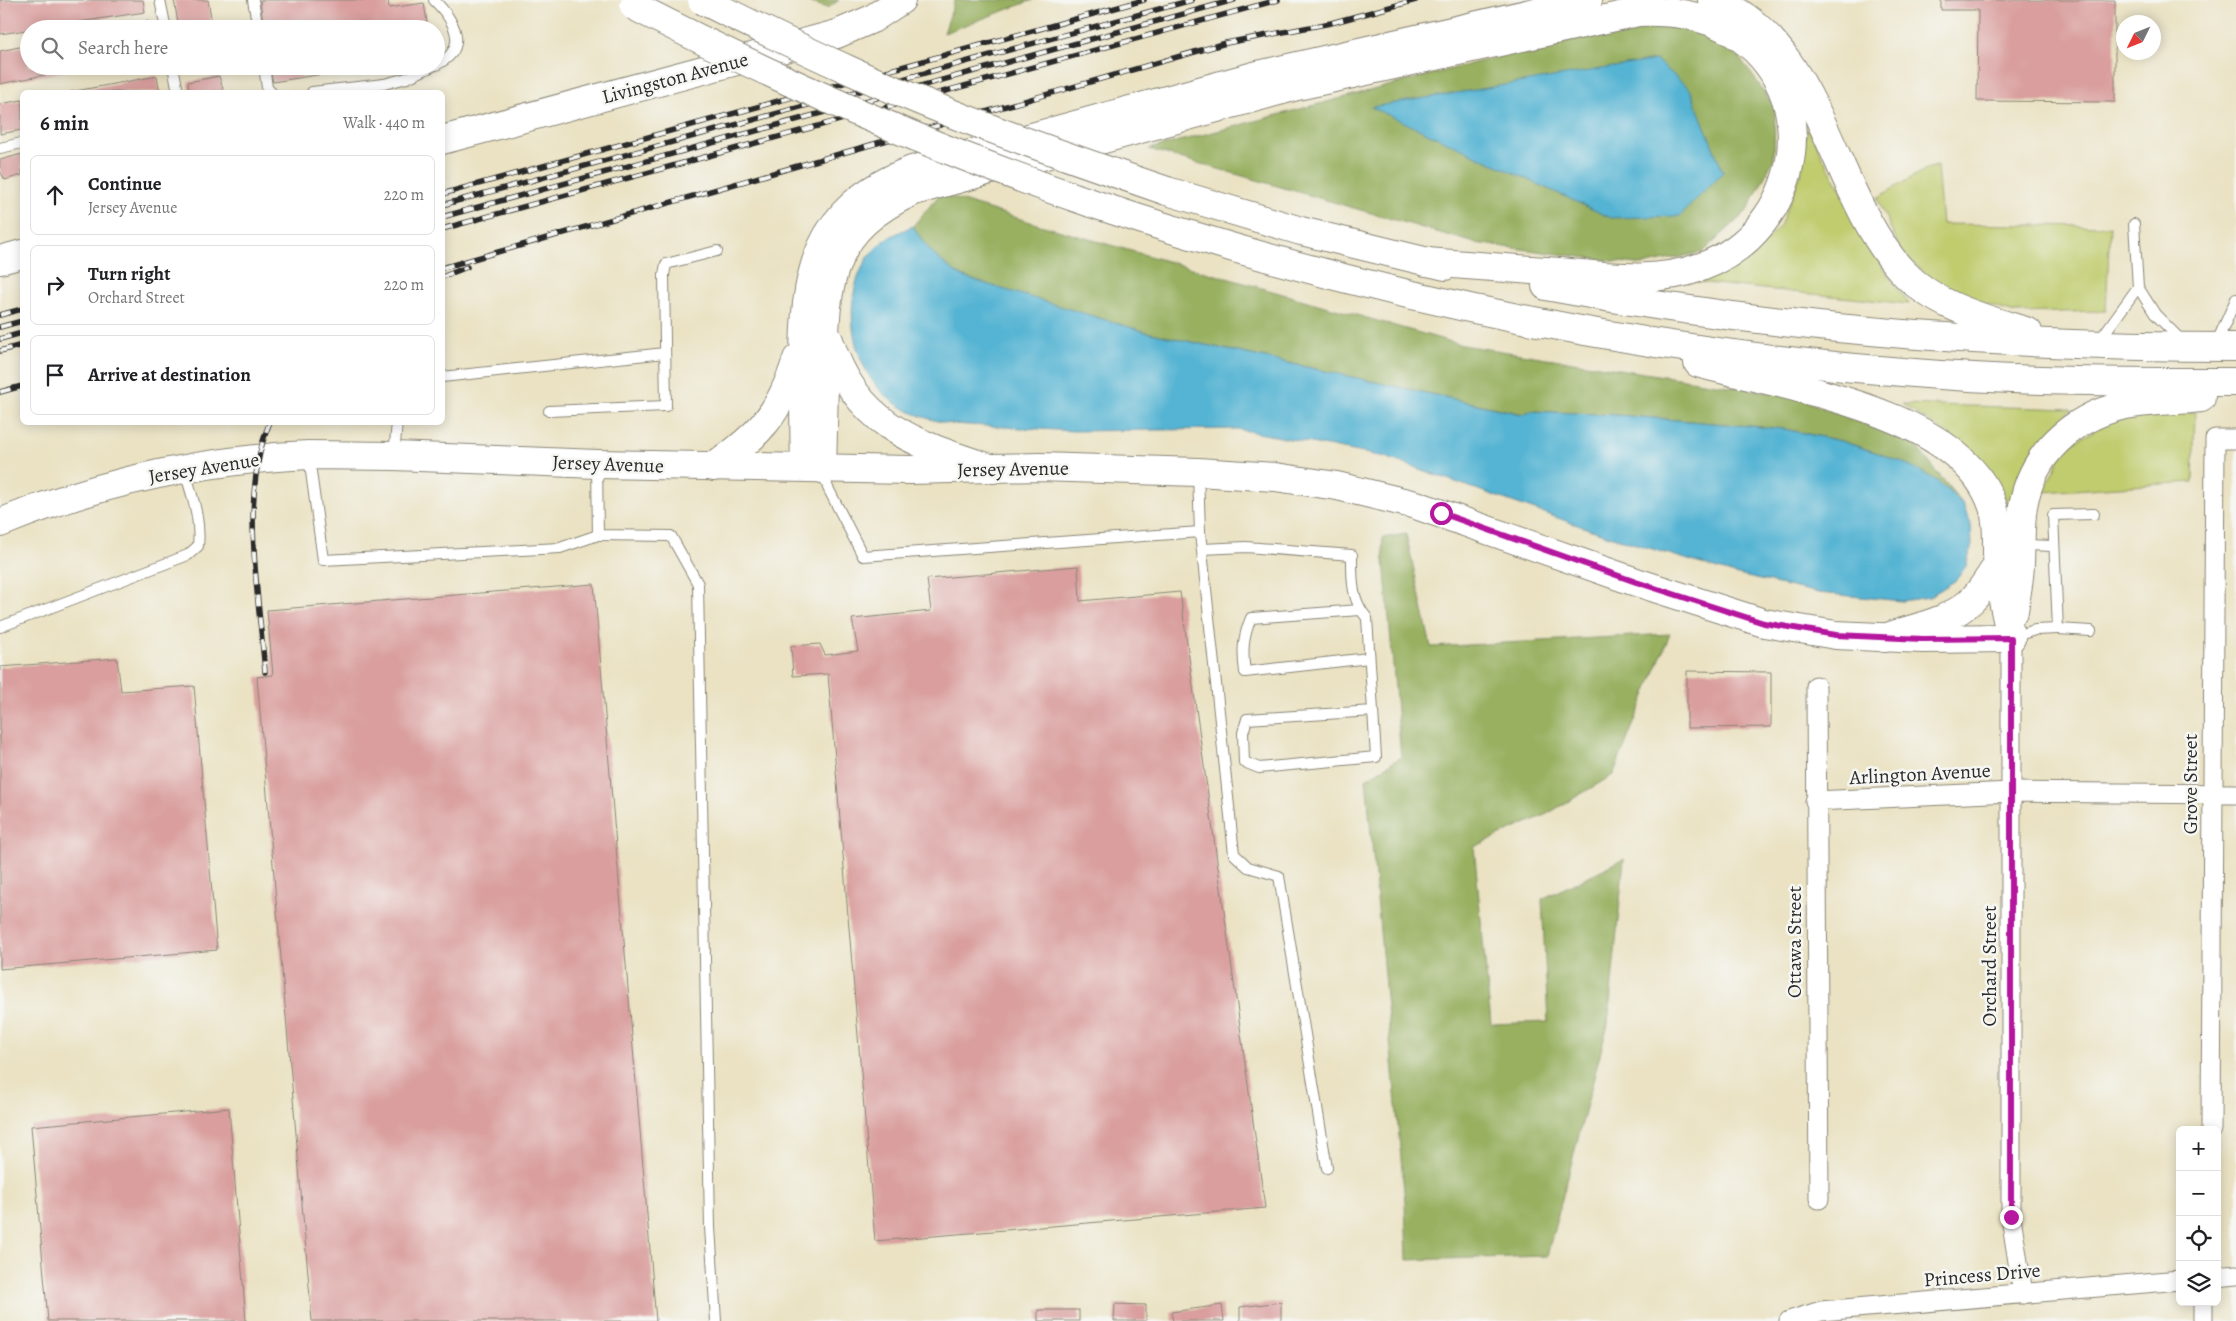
<!DOCTYPE html>
<meta charset="utf-8">
<style>
body{margin:0;font-family:Alegreya,serif;background:#f2f2f2;color:#202124}
.controls{position:absolute;right:15px;bottom:15px;display:grid;overflow:hidden;border-radius:8px;box-shadow:0 2px 12px #0003}
.controls button{width:45px;height:45px;display:grid;place-items:center;padding:0;border:0;border-bottom:1px solid #e0e0e0;background:#fff;color:#202124;font:25px sans-serif}
.compass{position:absolute;left:2116px;top:15px;width:45px;height:45px;border-radius:50%;background:#fff;box-shadow:0 2px 12px #0003;rotate:227deg}
.stop{position:absolute;width:15px;height:15px;margin:-11px;border:4px solid #b5179e;border-radius:50%;background:#fff}
.stop.end{background:#b5179e;border-color:#fff;box-shadow:0 1px 5px #0008}
.list{margin:0;padding:0;list-style:none}
h2{display:flex;justify-content:space-between;align-items:center;height:65px;margin:0;padding:0 20px;font-size:21px}
h2 small{font-size:16px;font-weight:400;color:#757577}
.list li{display:grid;grid-template-columns:32px 1fr auto;gap:15px;align-items:center;box-sizing:border-box;height:80px;margin:0 10px 10px;padding:0 10px;border:1px solid #e0e0e0;border-radius:8px}
.list b{display:block;font-size:19px;white-space:nowrap}
.list p{margin:0;font-size:16px;white-space:nowrap;color:#757577}
.list em{font-size:16px;font-style:normal;color:#757577}
.icon{flex:none;width:28px;height:28px;fill:none;stroke:currentColor;stroke-width:2;stroke-linecap:round;stroke-linejoin:round}
.map{position:relative;flex:none;width:2236px;height:1321px;overflow:hidden}
.search{position:absolute;background:#fff;box-shadow:0 2px 12px #0003;left:20px;top:20px;width:425px;height:55px;display:flex;align-items:center;gap:12px;box-sizing:border-box;padding:0 18px;border-radius:28px;color:#757577;font-size:19px}
.panel{position:absolute;background:#fff;box-shadow:0 2px 12px #0003;left:20px;top:90px;width:425px;height:335px;border-radius:8px}
.map>svg:first-child{display:block}
</style>
<div class="map">
<svg width="2236" height="1321" viewBox="0 0 2236 1321">
<rect width="100%" height="100%" fill="#f6f6f2"/>
<filter id="ink" filterUnits="userSpaceOnUse"><feTurbulence type="fractalNoise" baseFrequency=".02" numOctaves="2"/><feDisplacementMap in="SourceGraphic" scale="10" xChannelSelector="R" yChannelSelector="G"/><feConvolveMatrix kernelMatrix="1 2 1 2 8 2 1 2 1" color-interpolation-filters="sRGB"/></filter>
<filter id="wash" filterUnits="userSpaceOnUse"><feTurbulence type="fractalNoise" baseFrequency=".0096" numOctaves="4" result="noise"/><feDisplacementMap in="SourceGraphic" scale="20" xChannelSelector="R" yChannelSelector="G"/><feGaussianBlur stdDeviation="1.12" result="paint"/><feColorMatrix in="noise" values="0 0 0 0 0 0 0 0 0 0 0 0 0 0 0 0 0 1.4 0 .05"/><feComposite in="paint" operator="in"/></filter>
<g filter="url(#wash)">
<rect width="100%" height="100%" fill="#eae2c3"/>
<g fill="#c0cc6e" stroke="#767c4c">
<polygon points="1807,128 1885,271 1909,304 1696,282 1747,259 1780,226 1801,174"/>
<polygon points="1937,166 1942,224 2110,226 2106,311 2015,313 1948,293 1902,254 1877,198 1926,169"/>
<polygon points="1902,404 2072,409 2053,428 2025,466 2009,504 1989,474 1961,443"/>
<polygon points="2195,412 2193,482 2043,492 2065,448 2118,416"/>
</g>
<g fill="#98b061" stroke="#626e46">
<polygon points="801,0 839,0 828,8"/>
<polygon points="955,0 1033,0 944,33"/>
<polygon points="1667,27 1703,31 1740,58 1775,107 1774,159 1747,211 1703,252 1643,265 1475,243 1149,149 1584,34"/>
<polygon points="940,194 1040,225 1462,345 1794,396 1915,445 1962,503 1937,481 1881,454 1841,441 1784,429 1617,415 1531,411 1523,414 1146,332 993,287 963,277 939,262 923,244 913,226"/>
<polygon points="1406,534 1431,647 1670,634 1613,775 1547,814 1474,847 1491,1024 1548,1022 1542,899 1624,859 1608,1024 1547,1256 1407,1260 1405,1202 1366,779 1401,757 1382,538"/>
</g>
<g fill="#54b4d3" stroke="#40707f">
<polygon points="1656,60 1690,89 1723,172 1680,216 1611,218 1371,107"/>
<path d="M913 226C926 249 941 263 963 277L1146 332 1522 414 1531 411 1617 415 1784 429 1841 441 1881 454 1911 466 1937 481 1962 503 1971 524 1972 545 1966 566 1956 580 1929 597 1902 601 1819 593 1738 575 1603 534 1385 457 1237 429 1074 431 951 424C931 420 912 415 895 403 845 370 835 277 885 240 894 234 904 230 913 226Z"/>
</g>
<g id="blocks">
<g fill="#d99e9d">
<polygon points="0,0 143,0 145,12 0,34"/>
<polygon points="174,0 208,0 213,29 179,29"/>
<polygon points="260,0 388,0 389,8 424,3 428,29 264,29"/>
<polygon points="1941,0 2115,0 2115,102 1977,101 1978,10 1941,10"/>
<polygon points="148,21 150,29 113,29 113,28"/>
<polygon points="29,45 29,66 84,67 0,84 0,51"/>
<polygon points="270,66 366,66 367,67 273,82"/>
<polygon points="157,76 160,92 70,92"/>
<polygon points="219,76 224,92 189,92 188,82"/>
<polygon points="22,100 22,130 0,134 0,104"/>
<polygon points="22,154 22,175 5,180 0,171 0,160"/>
<polygon points="1078,566 1080,601 1180,592 1265,1208 875,1241 828,674 793,676 791,646 820,644 825,655 858,651 852,619 931,611 927,579"/>
<polygon points="594,584 656,1321 312,1321 257,677 273,675 267,610"/>
<polygon points="117,658 121,691 194,686 217,950 0,969 0,667"/>
<polygon points="1687,671 1771,672 1771,727 1687,728"/>
<polygon points="229,1108 246,1321 48,1321 31,1126"/>
<polygon points="1281,1302 1281,1321 1240,1321 1240,1307"/>
<polygon points="1115,1304 1146,1305 1146,1321 1114,1321"/>
<polygon points="1222,1305 1224,1321 1173,1321 1171,1312"/>
<rect x="1038" y="1310" width="41" height="11"/>
</g>
</g>
</g>
<g filter="url(#ink)">
<use href="#blocks" fill-opacity="0" stroke="#8a8677" stroke-width="1"/>
<g fill="none" stroke-linecap="round" stroke-linejoin="round">
<g stroke="#8a8677" stroke-width="12">
<g id="lane">
<polyline points="160,0 166,29"/>
<polyline points="253,0 258,29"/>
<path d="M434 0C454 20 471 48 436 65"/>
<polyline points="173,66 178,92"/>
<polyline points="264,66 267,88 271,92"/>
<polyline points="312,92 384,84 407,78 433,66"/>
<polyline points="0,148 22,143"/>
<polyline points="2134,224 2138,287 2155,314 2183,342"/>
<polyline points="2099,341 2138,287"/>
<polyline points="2216,344 2236,299"/>
<polyline points="442,377 665,353"/>
<polyline points="549,411 666,406 664,275 666,264 717,251"/>
<polyline points="394,455 397,422"/>
<polyline points="309,457 323,560 560,548 598,535"/>
<polyline points="597,465 598,535 671,536 698,584 710,1227 716,1321"/>
<polyline points="823,470 828,488 863,556 1200,532 1234,854 1248,867 1279,876 1327,1168"/>
<polyline points="1198,473 1200,532"/>
<polyline points="2023,545 2054,546"/>
<path d="M1202 549 1246 547 1352 555C1352 578 1351 600 1367 618L1376 757 1259 768 1244 762 1243 733 1247 719 1373 711"/>
<path d="M1360 610 1251 618C1243 637 1242 651 1245 672L1369 658"/>
<path d="M0 627 188 555 198 546C201 519 192 496 185 471"/>
<polyline points="2091,631 2058,629 2053,515 2094,514"/>
<polyline points="2012,637 2035,630 2058,629"/>
</g>
</g>
<g stroke="#8a8677" stroke-width="21">
<g id="street">
<polyline points="2011,638 2011,1217 2023,1294"/>
<polyline points="1816,686 1819,1199"/>
<polyline points="1815,801 2011,792 2236,794"/>
<polyline points="2211,1130 2215,439 2236,439"/>
<polyline points="2217,1277 2236,1275"/>
<polyline points="1789,1321 1821,1311 2180,1280"/>
<polyline points="2203,1321 2203,1302"/>
</g>
</g>
<g stroke="#8a8677" stroke-width="30">
<g id="secondary">
<polyline points="442,140 837,34 872,19 901,0"/>
<polyline points="0,260 22,254"/>
<path d="M0 523C97 483 203 460 308 455L394 456 597 464 909 470 1039 467 1198 472 1275 477 1337 486 1416 505 1636 582 1764 623 1836 635 1923 639 2011 638"/>
</g>
</g>
<g stroke="#8a8677" stroke-width="30">
<g id="highway">
<path d="M1712 0C1820 37 1831 196 1903 272 1936 307 1984 318 2028 332"/>
<polyline points="1167,191 1301,231 1445,266"/>
<path d="M1091 203C1358 293 1633 352 1914 373 2021 382 2129 382 2236 382"/>
<path d="M1546 286C1775 330 2003 347 2236 347"/>
<path d="M829 340C857 427 914 443 993 469"/>
<path d="M1698 363C1782 387 1962 410 1993 507 2000 528 1995 546 1998 567 2000 591 2006 614 2011 638"/>
<path d="M805 464C804 432 804 400 804 368 804 274 814 208 912 170L1254 76 1588 0"/>
<path d="M714 467C761 433 779 415 797 359"/>
<path d="M822 469C823 433 824 398 824 362 826 279 830 229 914 191L1297 86 1638 12C1671 11 1703 14 1732 32 1828 91 1802 231 1701 267 1655 284 1606 276 1559 272 1514 269 1470 265 1426 262"/>
<path d="M2014 611C2016 595 2020 579 2020 562 2021 543 2020 525 2023 506 2032 454 2072 418 2121 406 2147 400 2175 401 2201 398"/>
<path d="M1884 638C1912 628 1950 622 1972 600 1982 590 1989 577 1997 566"/>
</g>
</g>
<use href="#lane" stroke="#fff" stroke-width="10"/>
<use href="#street" stroke="#fff" stroke-width="19"/>
<use href="#secondary" stroke="#fff" stroke-width="28"/>
<use href="#highway" stroke="#fff" stroke-width="28"/>
<g stroke="#2b2b2b" stroke-width="5.5">
<g id="rail">
<polyline points="442,194 1144,0"/>
<polyline points="442,205 1192,0"/>
<polyline points="442,217 1234,0"/>
<polyline points="442,229 1278,0"/>
<polyline points="442,268 1226,43 1331,23 1416,0"/>
<polyline points="442,277 467,267"/>
<polyline points="0,315 22,309"/>
<polyline points="0,327 22,321"/>
<polyline points="0,339 22,333"/>
<polyline points="0,351 22,345"/>
<polyline points="0,392 22,386"/>
<path d="M265 672C259 597 239 492 270 422"/>
</g>
</g>
<use href="#rail" stroke="#f6f6f2" stroke-width="4" stroke-dasharray="11" stroke-linecap="butt"/>
<g stroke="#8a8677" stroke-width="30" stroke-linecap="butt">
<g id="highway-bridge">
<path d="M702 0C751 24 799 48 849 70 952 117 1059 154 1167 191"/>
<path d="M634 6C782 82 933 149 1091 203"/>
</g>
</g>
<use href="#highway-bridge" stroke="#fff" stroke-width="28"/>
</g>
</g>
<g fill="none" stroke-linecap="round" stroke-linejoin="round" filter="url(#ink)">
<polyline stroke="#b5179e" stroke-width="6" points="1441,513 1636,582 1764,623 1836,635 1923,639 2011,638 2011,1217"/>
</g>
<g text-anchor="middle" dominant-baseline="central" stroke-width="5" stroke-linejoin="round" paint-order="stroke">
<g font-size="20" fill="#2b2b2b" stroke="#f6f6f2">
<text transform="translate(675 78) rotate(-15)">Livingston Avenue</text>
<text transform="translate(608 464) rotate(2)">Jersey Avenue</text>
<text transform="translate(204 468) rotate(-9)">Jersey Avenue</text>
<text transform="translate(1013 469) rotate(-1)">Jersey Avenue</text>
<text transform="translate(1920 774) rotate(-3)">Arlington Avenue</text>
<text transform="translate(2190 784) rotate(-90)">Grove Street</text>
<text transform="translate(1794 942) rotate(-90)">Ottawa Street</text>
<text transform="translate(1989 966) rotate(-90)">Orchard Street</text>
<text transform="translate(1982 1275) rotate(-5)">Princess Drive</text>
</g>
</g>
</svg>
<div class="controls">
<button>+</button>
<button>−</button>
<button><svg class="icon" aria-label="locate" viewBox="0 0 24 24"><circle cx="12" cy="12" r="6"/><path d="M12 2v4M12 18v4M2 12h4M18 12h4"/></svg></button>
<button><svg class="icon" aria-label="layers" viewBox="0 0 24 24"><path d="M12 4l9 5-9 5-9-5zM3 14l9 5 9-5"/></svg></button>
</div>
<svg class="compass" viewBox="-18 -18 36 36"><path d="M0-13l5 13h-10z" fill="#e53935"/><path d="M0 13l5-13h-10z" fill="#757577"/></svg>
<div class="stop" style="left:1441px;top:513px"></div>
<div class="stop end" style="left:2011px;top:1217px"></div>
<div class="search"><svg class="icon" aria-label="search" viewBox="0 0 24 24"><circle cx="10" cy="10" r="6"/><path d="M15 15l6 6"/></svg>Search here</div>
<section class="panel">
<h2>6 min<small>Walk · 440 m</small></h2>
<ul class="list">
<li><svg class="icon" aria-label="ahead" viewBox="0 0 24 24"><path d="M12 20V5M6 11l6-6 6 6"/></svg><div><b>Continue</b><p>Jersey Avenue</p></div><em>220 m</em></li>
<li><svg class="icon" aria-label="right" viewBox="0 0 24 24"><path d="M7 20v-9h11M14 6l5 5-5 5"/></svg><div><b>Turn right</b><p>Orchard Street</p></div><em>220 m</em></li>
<li><svg class="icon" aria-label="arrive" viewBox="0 0 24 24"><path d="M6 21V4h12l-3 4 3 4H6"/></svg><div><b>Arrive at destination</b></div></li>
</ul>
</section>
</div>
